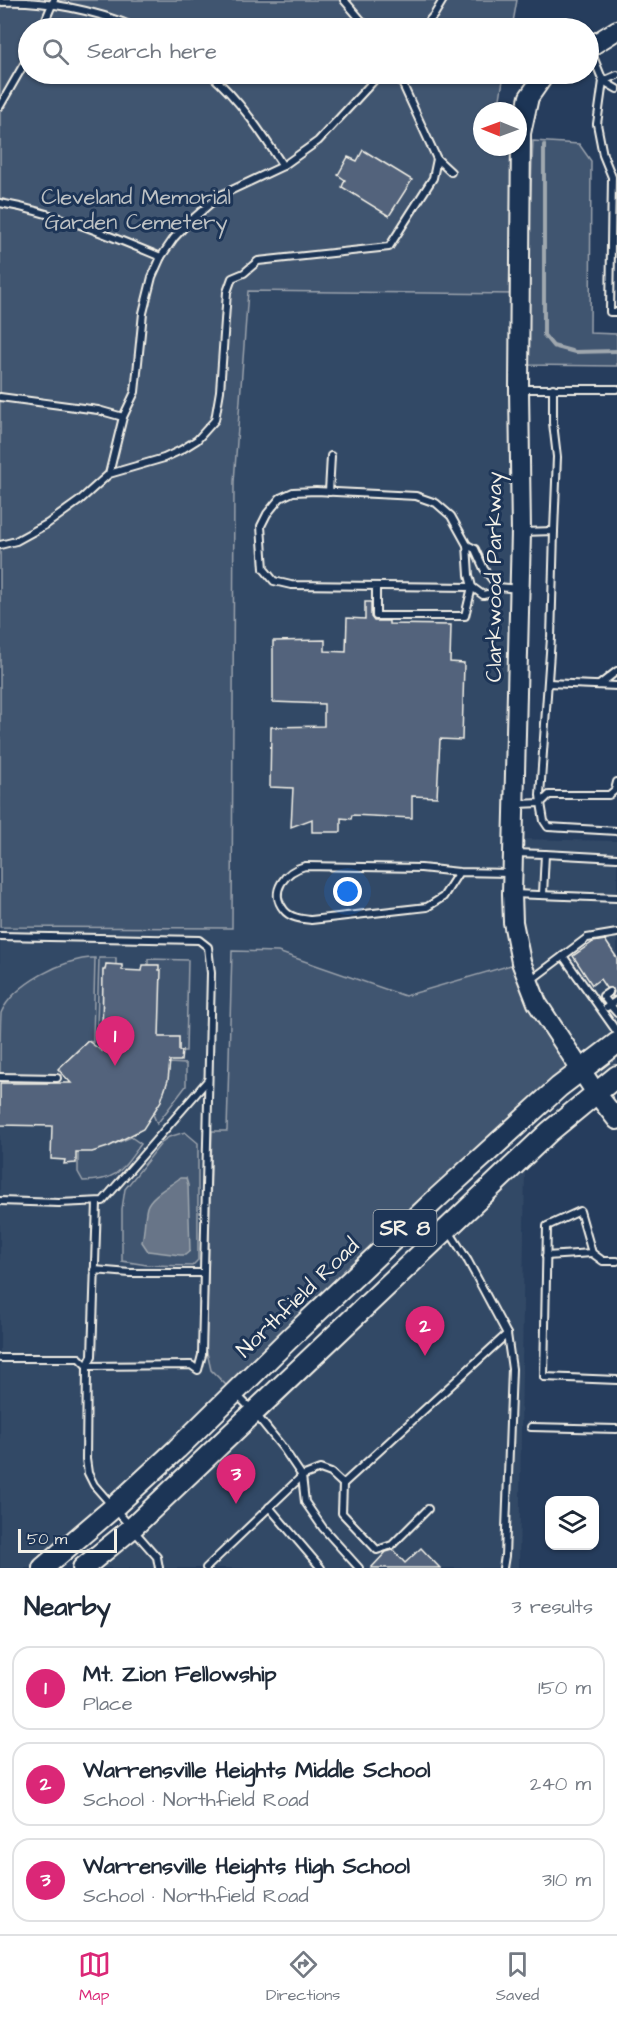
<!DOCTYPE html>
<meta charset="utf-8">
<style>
body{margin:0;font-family:"Architects Daughter",sans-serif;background:#f2f2f3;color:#1f2937}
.controls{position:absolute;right:18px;bottom:18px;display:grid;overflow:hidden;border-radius:12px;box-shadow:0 2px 4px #0004}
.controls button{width:54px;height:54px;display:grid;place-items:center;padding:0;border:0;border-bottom:2px solid #e0e1e3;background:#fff;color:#1f2937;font:30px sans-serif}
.compass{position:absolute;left:473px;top:102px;width:54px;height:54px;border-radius:50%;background:#fff;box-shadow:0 2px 4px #0004;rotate:271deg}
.scale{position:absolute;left:18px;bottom:15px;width:99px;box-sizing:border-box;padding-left:6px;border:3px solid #f4f1e8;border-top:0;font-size:16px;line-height:21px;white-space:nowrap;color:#f4f1e8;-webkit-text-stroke:4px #1d3557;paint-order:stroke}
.you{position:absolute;left:348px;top:892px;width:21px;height:21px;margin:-15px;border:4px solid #fff;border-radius:50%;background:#1a73e8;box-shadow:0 0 0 9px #1a73e833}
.badge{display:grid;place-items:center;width:39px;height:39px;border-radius:50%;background:#db2777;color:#fff;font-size:20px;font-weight:700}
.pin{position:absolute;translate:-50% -50px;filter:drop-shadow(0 2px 3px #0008)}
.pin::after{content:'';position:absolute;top:32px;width:21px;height:18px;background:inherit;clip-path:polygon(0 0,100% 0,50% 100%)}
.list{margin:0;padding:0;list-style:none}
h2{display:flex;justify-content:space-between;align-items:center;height:78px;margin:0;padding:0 24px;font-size:26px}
h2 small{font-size:20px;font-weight:400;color:#747a83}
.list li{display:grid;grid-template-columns:39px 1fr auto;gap:18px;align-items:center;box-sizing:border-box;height:84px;margin:0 12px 12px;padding:0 12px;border:2px solid #e0e1e3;border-radius:18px}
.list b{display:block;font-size:22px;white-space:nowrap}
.list p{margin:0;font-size:20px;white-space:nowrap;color:#747a83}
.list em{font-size:20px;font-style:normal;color:#747a83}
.icon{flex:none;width:33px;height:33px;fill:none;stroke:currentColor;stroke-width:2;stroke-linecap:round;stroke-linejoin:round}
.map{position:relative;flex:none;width:617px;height:1568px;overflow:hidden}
.search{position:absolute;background:#fff;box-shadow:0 2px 4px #0004;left:18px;right:18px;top:18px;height:66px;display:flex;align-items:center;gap:15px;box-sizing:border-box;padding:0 21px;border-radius:33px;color:#747a83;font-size:22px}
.sheet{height:366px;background:#fff}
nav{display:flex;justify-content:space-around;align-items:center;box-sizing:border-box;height:84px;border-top:2px solid #e0e1e3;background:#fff;font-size:16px;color:#747a83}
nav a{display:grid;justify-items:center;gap:3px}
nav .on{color:#db2777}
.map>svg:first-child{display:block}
</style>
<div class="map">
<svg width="617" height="1568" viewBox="0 0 617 1568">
<rect width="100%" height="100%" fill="#263d5d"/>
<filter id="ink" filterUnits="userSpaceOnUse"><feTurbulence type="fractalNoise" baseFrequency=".0167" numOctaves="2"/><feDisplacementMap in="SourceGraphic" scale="12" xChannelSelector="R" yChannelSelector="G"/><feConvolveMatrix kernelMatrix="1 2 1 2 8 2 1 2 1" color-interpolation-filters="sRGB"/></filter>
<g filter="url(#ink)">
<g fill="#334966">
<polygon points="248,291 520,294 515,839 617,841 617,1076 596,1093 521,962 405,996 278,952 232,951 227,1131 212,1132 206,1348 234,1393 43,1568 0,1568 0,927 232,927 234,482"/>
<polygon points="525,1167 519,1568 100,1568 240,1441"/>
</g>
<g fill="#40546f" stroke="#9aa2ac" stroke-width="1.5">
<polygon points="0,0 517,0 512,28 28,28 28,74 504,74 498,111 482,111 482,147 518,147 520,294 248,291 234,482 232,928 0,927"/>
<polygon points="533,141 579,144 591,161 590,333 617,334 617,366 523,365"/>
<polygon points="232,951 278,952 405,996 521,962 581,1070 234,1393 211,1370 206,1348 212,1131 227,1131"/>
<path d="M95 958 93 1042 87 1041 59 1068 62 1075 0 1074C0 1061 0 1023 1 1013 13 985 65 957 95 958Z"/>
<polygon points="99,958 116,958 116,965 106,964 105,970 103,971 102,1024 97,1024"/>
<polygon points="148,959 188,960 186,1051 179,1051 179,1037 159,1037 158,965 148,965"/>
<path d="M169 1063 186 1064V1086L157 1124 153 1114C163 1098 169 1082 169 1063Z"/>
<polygon points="185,1132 198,1143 198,1260 192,1266 147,1265 122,1261 122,1209 125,1189 163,1141 169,1137"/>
<path d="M131 1137 141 1144C122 1170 117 1181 83 1181L78 1172V1152C98 1151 113 1145 131 1137Z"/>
</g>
<path fill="#677588" stroke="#9fa7ae" stroke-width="1.5" d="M180 1178H186L188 1185 190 1251 185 1255H180L148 1251 142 1242C145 1230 144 1219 147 1207 151 1195 170 1186 180 1178Z"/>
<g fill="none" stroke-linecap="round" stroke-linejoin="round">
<polyline stroke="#9fa7ae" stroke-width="4" points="544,145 544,335 553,346 575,352 617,351"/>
</g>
<g fill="#52647b" stroke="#f4f1e8" stroke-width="1.5">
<polygon points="363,150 412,180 389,216 342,187 345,180 338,175 348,157 357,161"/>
<polygon points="365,602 371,602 371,617 374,621 389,621 389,624 451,625 450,662 464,663 462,740 440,739 437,797 412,796 412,818 352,815 351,819 341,818 341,832 312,832 312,819 291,827 293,788 270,787 271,727 324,726 324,704 273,702 273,641 325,640 325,651 346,652 347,618 365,619"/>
<polygon points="605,940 617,958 617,996 612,997 614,992 613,989 606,988 600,979 592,985 573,956 593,942"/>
<polygon points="106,964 122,965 122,970 142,971 143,965 159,965 159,970 161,970 159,1037 179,1037 179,1051 182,1051 181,1061 170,1061 168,1080 161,1101 143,1129 108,1147 92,1152 76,1152 76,1163 64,1164 65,1160 51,1159 52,1126 0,1125 0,1083 71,1083 58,1069 88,1041 102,1051 103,970 105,970"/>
<polygon points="421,1548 440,1568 371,1568 386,1552 393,1550 405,1563"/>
</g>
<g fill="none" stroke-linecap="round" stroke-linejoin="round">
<g stroke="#f4f1e8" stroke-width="10">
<g id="lane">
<polyline points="344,0 368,28"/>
<path d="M0 2C46 0 95 10 137 28"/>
<polyline points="42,28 54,0"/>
<polyline points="423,28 434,15 443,0"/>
<polyline points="590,49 603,81 597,124 603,155 612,177 610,312 617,312"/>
<path d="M210 74C239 99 262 133 283 166"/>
<polyline points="398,74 437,159 451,172"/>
<polyline points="603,81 617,89"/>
<polyline points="603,81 617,75"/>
<polyline points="0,106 28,57"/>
<path d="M0 203C57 213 108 235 161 257"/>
<polyline points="553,388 553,423 557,457 554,531"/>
<polyline points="522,389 617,389"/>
<polyline points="0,397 98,410 123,417"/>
<polyline points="109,474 164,458 181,450 197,440 215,420 220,391 227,292 232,278 244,273 258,261 389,247 433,178 437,159"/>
<polyline points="329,492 331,456"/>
<polyline points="0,545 16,541 47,524 79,501 109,474 123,417 135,392 143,313 152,277 161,257 174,238 188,223 219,196 283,166 318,141 380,74"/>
<polyline points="376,586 376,616 465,616 472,587 291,585 274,581 264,569 261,526 267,514 280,498 293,492 316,491 416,496 436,503 451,516 467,545"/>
<polyline points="498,587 492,593 483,595 472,587 469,575 467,545 475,549 484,569 498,587 519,589"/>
<polyline points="548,683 617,686"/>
<polyline points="599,685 617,671"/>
<polyline points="617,782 615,790 609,795 549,795 541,803 544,821 548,827 617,831"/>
<polyline points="518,804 541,803 540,795 551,638 554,531 522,532"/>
<polyline points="514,853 545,854 543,894"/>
<polyline points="545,854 617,858"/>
<path d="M459 872 443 897 427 907 311 920C302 919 290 918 284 910 268 891 286 871 305 866L421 868 459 872 509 873"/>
<polyline points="513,894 617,898"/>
<polyline points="0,936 199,940 208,947 211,973 202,1355 198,1370 191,1365 87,1366 79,1358 0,1358"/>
<polyline points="563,956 587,938 617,933"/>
<polyline points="531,980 563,956 617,1032"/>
<polyline points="609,992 603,996 610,1005 616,1001"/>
<polyline points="607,1007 610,1005 617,1013"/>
<polyline points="0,1077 57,1078"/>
<polyline points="0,1201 59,1203 103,1201 208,1080"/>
<polyline points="97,1202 92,1356 87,1366 86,1459 88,1473 94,1485 157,1557 159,1568"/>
<polyline points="449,1231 468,1261 507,1334 512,1369 505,1556 503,1568"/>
<polyline points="546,1256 592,1253"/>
<polyline points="617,1261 603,1261 592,1253 580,1211 547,1226 544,1377 617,1380"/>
<polyline points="94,1270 130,1273 202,1273"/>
<polyline points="237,1395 254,1412 283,1448 302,1476 305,1502 323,1528 359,1568"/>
<polyline points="531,1427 617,1429"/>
<polyline points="269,1507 321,1568"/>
<polyline points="428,1509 392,1545 377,1550 342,1513 343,1484 507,1334"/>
<polyline points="206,1568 302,1476 320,1469 331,1473 343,1484"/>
</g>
</g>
<g stroke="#f4f1e8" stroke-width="22">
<g id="secondary">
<polyline points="588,48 617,30"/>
<polyline points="545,74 529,97 521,133 519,389 521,532 512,894 513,922 521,962 537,1003 596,1093 617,1120"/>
</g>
</g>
<g stroke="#f4f1e8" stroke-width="24">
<g id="primary">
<polyline points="43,1568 113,1508 177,1449 289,1339 436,1199 559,1087 617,1043"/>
<polyline points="83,1568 131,1529 549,1132 617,1076"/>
</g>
</g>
<use href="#lane" stroke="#1d3557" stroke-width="6"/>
<use href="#secondary" stroke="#1d3557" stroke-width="18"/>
<use href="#primary" stroke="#1d3557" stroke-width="20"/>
</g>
</g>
<g text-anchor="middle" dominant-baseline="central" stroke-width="6" stroke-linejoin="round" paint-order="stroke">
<rect fill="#1d3557" stroke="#b4b9bc" stroke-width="1.5" x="373.5" y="1210" width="63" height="36" rx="4.5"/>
<g font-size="21" font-weight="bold" fill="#f4f1e8">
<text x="405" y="1228">SR 8</text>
</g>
<g font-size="22" fill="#bec2c4" stroke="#1d3557">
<text x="136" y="197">Cleveland Memorial<tspan x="136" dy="25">Garden Cemetery</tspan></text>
</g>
<g font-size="22" fill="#f4f1e8" stroke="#1d3557">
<text transform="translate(494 577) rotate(-90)">Clarkwood Parkway</text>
<text transform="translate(298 1298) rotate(-44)">Northfield Road</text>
</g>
</g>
</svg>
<div class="controls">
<button><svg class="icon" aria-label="layers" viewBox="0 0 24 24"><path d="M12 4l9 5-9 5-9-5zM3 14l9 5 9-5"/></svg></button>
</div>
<svg class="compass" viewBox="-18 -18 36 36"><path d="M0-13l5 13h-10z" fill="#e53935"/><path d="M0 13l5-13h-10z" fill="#747a83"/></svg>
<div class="scale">50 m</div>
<div class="you"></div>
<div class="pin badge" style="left:115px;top:1066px">1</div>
<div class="pin badge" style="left:425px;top:1356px">2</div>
<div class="pin badge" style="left:236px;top:1504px">3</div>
<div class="search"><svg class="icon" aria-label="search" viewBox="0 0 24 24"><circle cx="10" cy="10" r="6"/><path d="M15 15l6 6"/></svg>Search here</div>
</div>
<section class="sheet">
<h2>Nearby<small>3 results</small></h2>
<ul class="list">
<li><span class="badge">1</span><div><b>Mt. Zion Fellowship</b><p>Place</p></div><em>150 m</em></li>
<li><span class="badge">2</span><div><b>Warrensville Heights Middle School</b><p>School · Northfield Road</p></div><em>240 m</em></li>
<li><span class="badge">3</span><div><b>Warrensville Heights High School</b><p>School · Northfield Road</p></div><em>310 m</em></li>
</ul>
</section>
<nav>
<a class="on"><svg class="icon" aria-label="map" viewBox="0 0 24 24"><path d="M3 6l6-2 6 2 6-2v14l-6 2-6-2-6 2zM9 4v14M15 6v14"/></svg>Map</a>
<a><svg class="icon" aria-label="directions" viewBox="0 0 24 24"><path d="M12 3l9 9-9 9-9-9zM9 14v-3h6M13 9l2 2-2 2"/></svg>Directions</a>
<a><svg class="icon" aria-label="saved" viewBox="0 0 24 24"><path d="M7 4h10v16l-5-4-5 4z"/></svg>Saved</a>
</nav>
